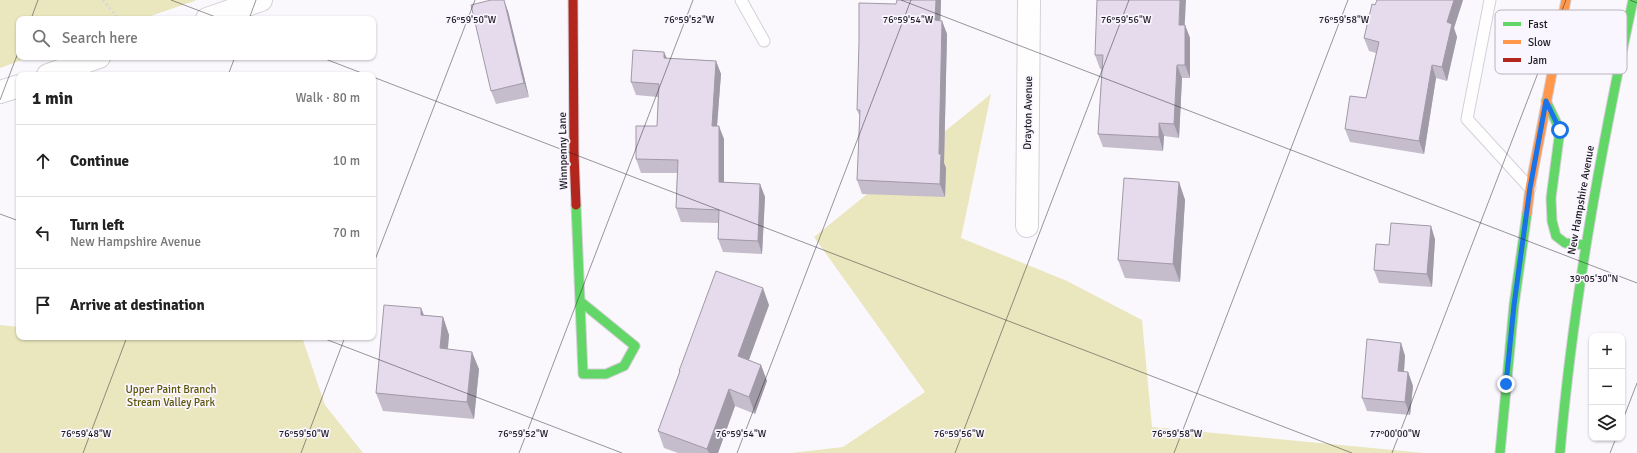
<!DOCTYPE html>
<meta charset="utf-8">
<style>
body{margin:0;font-family:Signika,sans-serif;background:#f2f2f2;color:#222}
.controls{position:absolute;right:12px;bottom:12px;display:grid;overflow:hidden;border-radius:8px;box-shadow:0 1px 3px #0004}
.controls button{width:36px;height:36px;display:grid;place-items:center;padding:0;border:0;border-bottom:1px solid #e0e0e0;background:#fff;color:#222;font:20px sans-serif}
.stop{position:absolute;width:12px;height:12px;margin:-9px;border:3px solid #1a73e8;border-radius:50%;background:#fff}
.stop.end{background:#1a73e8;border-color:#fff;box-shadow:0 1px 4px #0008}
.list{margin:0;padding:0;list-style:none}
h2{display:flex;justify-content:space-between;align-items:center;height:52px;margin:0;padding:0 16px;font-size:17px}
h2 small{font-size:13px;font-weight:400;color:#767676}
.list li{display:grid;grid-template-columns:26px 1fr auto;gap:12px;align-items:center;box-sizing:border-box;height:72px;padding:0 16px;border-top:1px solid #e0e0e0}
.list b{display:block;font-size:15px;white-space:nowrap}
.list p{margin:0;font-size:13px;white-space:nowrap;color:#767676}
.list em{font-size:13px;font-style:normal;color:#767676}
.icon{flex:none;width:22px;height:22px;fill:none;stroke:currentColor;stroke-width:2;stroke-linecap:round;stroke-linejoin:round}
.map{position:relative;flex:none;width:1637px;height:453px;overflow:hidden}
.search{position:absolute;background:#fff;box-shadow:0 1px 3px #0004;left:16px;top:16px;width:360px;height:44px;display:flex;align-items:center;gap:10px;box-sizing:border-box;padding:0 14px;border-radius:8px;color:#767676;font-size:15px}
.panel{position:absolute;background:#fff;box-shadow:0 1px 3px #0004;left:16px;top:72px;width:360px;height:268px;border-radius:8px}
.map>svg:first-child{display:block}
</style>
<div class="map">
<svg width="1637" height="453" viewBox="0 0 1637 453">
<rect width="100%" height="100%" fill="#faf8fd"/>
<g fill="#eae6bd">
<polygon points="0,0 197,0 142,19 19,19 19,57 30,57 0,68"/>
<polygon points="991,94 961,238 1067,281 1142,320 1152,427 1424,453 791,453 843,447 925,392 814,237"/>
<polygon points="0,325 19,327 19,337 302,337 325,405 363,453 0,453"/>
</g>
<g fill="none" stroke-linecap="round" stroke-linejoin="round">
<g stroke="#d4d0d7" stroke-width="13">
<g id="lane">
<polyline points="741,0 764,41"/>
<polyline points="1490,0 1467,119 1530,188"/>
</g>
</g>
<g stroke="#d4d0d7" stroke-width="24">
<g id="street">
<polyline points="207,19 261,0"/>
<polyline points="48,75 99,57"/>
<polyline points="0,92 19,86"/>
<polyline points="1027,226 1029,0"/>
</g>
</g>
<g stroke="#d4d0d7" stroke-width="11">
<g id="fast">
<polyline points="1546,101 1560,130 1551,198 1552,221 1556,236 1565,243 1585,245"/>
<polyline points="576,205 583,374 606,374 624,366 635,346 581,302"/>
<polyline points="1500,453 1514,305 1527,213"/>
<path d="M1560 453C1573 300 1601 150 1633 0"/>
</g>
</g>
<g stroke="#d4d0d7" stroke-width="11">
<polyline id="slow" points="1527,213 1530,188 1566,0"/>
</g>
<g stroke="#d4d0d7" stroke-width="11">
<polyline id="jam" points="573,0 574,154 576,205"/>
</g>
<polyline stroke="#d7d7d8" stroke-width="2.5" stroke-dasharray="2 3" stroke-linecap="butt" points="103,0 119,19"/>
<use href="#lane" stroke="#fefeff" stroke-width="11"/>
<use href="#street" stroke="#fefeff" stroke-width="22"/>
<use href="#fast" stroke="#63d668" stroke-width="9"/>
<use href="#slow" stroke="#ff974d" stroke-width="9"/>
<use href="#jam" stroke="#b3261e" stroke-width="9"/>
</g>
<g fill="#c5bccc">
<polygon points="897,0 941,0 940,21 942,21 947,34 944,163 946,168 945,197 862,194 857,180 860,117 857,110 896,4"/>
<polygon points="1377,0 1463,0 1454,28 1457,37 1447,81 1436,78 1424,154 1350,142 1345,129 1366,98 1376,53 1369,51 1364,38"/>
<polygon points="508,11 529,97 496,104 491,91"/>
<polygon points="1184,25 1185,25 1190,38 1190,78 1182,78 1179,138 1164,136 1163,151 1103,147 1098,134 1102,69 1100,69 1095,55"/>
<polygon points="664,52 667,58 716,61 721,74 717,126 724,139 724,182 760,184 765,197 762,254 723,252 718,239 719,223 681,222 676,208 677,173 641,173 636,159 657,126 658,97 636,95 631,82"/>
<polygon points="1179,182 1185,200 1180,282 1125,278 1118,260"/>
<polygon points="1435,239 1432,287 1379,283 1374,270 1389,245"/>
<polygon points="769,305 749,360 761,365 767,381 755,414 735,406 718,453 678,453 664,448 658,431 679,373 679,371"/>
<polygon points="421,308 424,315 443,317 449,335 448,349 479,369 474,419 383,411 376,393"/>
<polygon points="1401,343 1405,356 1404,372 1408,372 1413,386 1410,415 1367,411 1362,398"/>
</g>
<g fill="#a099a6">
<polygon points="504,0 508,11 529,97 524,83"/>
<polygon points="936,0 941,0 940,34 935,20"/>
<polygon points="1180,0 1186,0 1184,38 1179,25"/>
<polygon points="1454,0 1463,0 1454,28 1457,37 1447,81 1442,67 1447,22"/>
<polygon points="942,21 947,34 944,163 946,168 945,197 940,184 939,154"/>
<polygon points="1185,25 1190,38 1190,78 1185,65"/>
<polygon points="664,52 669,65 664,58"/>
<polygon points="716,61 721,74 716,139 712,126"/>
<polygon points="1177,65 1182,78 1179,138 1174,124"/>
<polygon points="1432,65 1436,78 1424,154 1419,141"/>
<polygon points="1159,123 1164,136 1163,151 1159,137"/>
<polygon points="719,126 724,139 724,195 719,182"/>
<polygon points="1179,182 1185,200 1180,282 1173,264"/>
<polygon points="760,184 765,197 762,254 758,241"/>
<polygon points="1431,226 1435,239 1432,287 1427,274"/>
<polygon points="763,288 769,305 744,373 738,356"/>
<polygon points="421,308 428,326 421,315"/>
<polygon points="443,317 449,335 446,366 440,348"/>
<polygon points="1401,343 1405,356 1403,384 1398,371"/>
<polygon points="472,352 479,369 474,419 467,402"/>
<polygon points="761,365 767,381 755,414 749,397"/>
<polygon points="1408,372 1413,386 1410,415 1405,402"/>
<polygon points="729,389 735,406 718,453 709,453 707,449"/>
</g>
<g fill="#e5dbed" stroke="#a099a6">
<polygon points="491,0 504,0 524,83 491,91 471,5"/>
<polygon points="897,0 936,0 935,20 942,21 939,154 941,154 940,184 857,180 860,110 857,110 859,43 859,3 896,4"/>
<polygon points="1097,0 1180,0 1179,25 1185,25 1185,65 1177,65 1174,124 1159,123 1159,137 1098,134 1103,55 1095,55"/>
<polygon points="1377,0 1454,0 1447,22 1452,24 1442,67 1432,65 1419,141 1345,129 1350,96 1366,98 1379,42 1364,38 1372,4 1375,5"/>
<polygon points="633,50 664,52 664,58 716,61 712,126 719,126 719,182 760,184 758,241 718,239 719,210 676,208 678,160 636,159 636,126 657,126 659,84 631,82"/>
<polygon points="1124,178 1179,182 1173,264 1118,260"/>
<polygon points="1391,223 1431,226 1427,274 1374,270 1376,244 1389,245"/>
<polygon points="716,271 763,288 738,356 761,365 749,397 729,389 707,449 658,431 680,371 679,371"/>
<polygon points="384,305 421,308 421,315 443,317 440,348 472,352 467,402 376,393"/>
<polygon points="1367,339 1401,343 1398,371 1408,372 1405,402 1362,398"/>
</g>
<g fill="none" stroke-linecap="round" stroke-linejoin="round">
<polyline stroke="#1a73e8" stroke-width="5" points="1506,384 1514,305 1530,188 1546,101 1560,130"/>
</g>
<path fill="none" stroke="#1f1b23" stroke-width="1" stroke-opacity="0.45" d="M171 0 221 19M901 0 1637 283M1630 0 1637 3M31 19 38 0M249 19 256 0M320 57 367 75M228 75 235 57M373 77 1352 453M0 100 19 50M0 214 19 221M373 265 475 0M320 337 622 453M1622 422 1637 383M83 453 127 337M301 453 345 337M519 453 693 0M737 453 911 0M955 453 1129 0M1174 453 1348 0M1392 453 1566 0M1610 453 1616 438"/>
<g text-anchor="middle" dominant-baseline="central" stroke-width="3.5" stroke-linejoin="round" paint-order="stroke">
<g font-size="11" fill="#1f1b23" stroke="#faf6ff">
<text transform="translate(1028 113) rotate(-89)">Drayton Avenue</text>
<text transform="translate(563 151) rotate(-91)">Winnpenny Lane</text>
<text transform="translate(1581 200) rotate(-80)">New Hampshire Avenue</text>
</g>
<g font-size="11" fill="#5b5506" stroke="#faf6ff">
<text x="171" y="389">Upper Paint Branch<tspan x="171" dy="13">Stream Valley Park</tspan></text>
</g>
</g>
<rect x="1495" y="10" width="132" height="64" rx="6" fill="#faf6ff" stroke="#b8b4bd" stroke-width="1"/>
<rect x="1503" y="22" width="18" height="4" fill="#63d668"/>
<rect x="1503" y="40" width="18" height="4" fill="#ff974d"/>
<rect x="1503" y="58" width="18" height="4" fill="#b3261e"/>
<g font-size="11" fill="#1f1b23">
<text x="1528" y="28">Fast</text>
<text x="1528" y="46">Slow</text>
<text x="1528" y="64">Jam</text>
</g>
<g font-size="10" text-anchor="middle" fill="#1f1b23" stroke="#faf6ff" stroke-width="3.5" stroke-linejoin="round" paint-order="stroke">
<text x="471" y="23">76°59'50"W</text>
<text x="689" y="23">76°59'52"W</text>
<text x="908" y="23">76°59'54"W</text>
<text x="1126" y="23">76°59'56"W</text>
<text x="1344" y="23">76°59'58"W</text>
<text x="1594" y="282">39°05'30"N</text>
<text x="86" y="437">76°59'48"W</text>
<text x="304" y="437">76°59'50"W</text>
<text x="523" y="437">76°59'52"W</text>
<text x="741" y="437">76°59'54"W</text>
<text x="959" y="437">76°59'56"W</text>
<text x="1177" y="437">76°59'58"W</text>
<text x="1395" y="437">77°00'00"W</text>
</g>
</svg>
<div class="controls">
<button>+</button>
<button>−</button>
<button><svg class="icon" aria-label="layers" viewBox="0 0 24 24"><path d="M12 4l9 5-9 5-9-5zM3 14l9 5 9-5"/></svg></button>
</div>
<div class="stop" style="left:1560px;top:130px"></div>
<div class="stop end" style="left:1506px;top:384px"></div>
<div class="search"><svg class="icon" aria-label="search" viewBox="0 0 24 24"><circle cx="10" cy="10" r="6"/><path d="M15 15l6 6"/></svg>Search here</div>
<section class="panel">
<h2>1 min<small>Walk · 80 m</small></h2>
<ul class="list">
<li><svg class="icon" aria-label="ahead" viewBox="0 0 24 24"><path d="M12 20V5M6 11l6-6 6 6"/></svg><div><b>Continue</b></div><em>10 m</em></li>
<li><svg class="icon" aria-label="left" viewBox="0 0 24 24"><path d="M17 20v-9H6M10 6l-5 5 5 5"/></svg><div><b>Turn left</b><p>New Hampshire Avenue</p></div><em>70 m</em></li>
<li><svg class="icon" aria-label="arrive" viewBox="0 0 24 24"><path d="M6 21V4h12l-3 4 3 4H6"/></svg><div><b>Arrive at destination</b></div></li>
</ul>
</section>
</div>
